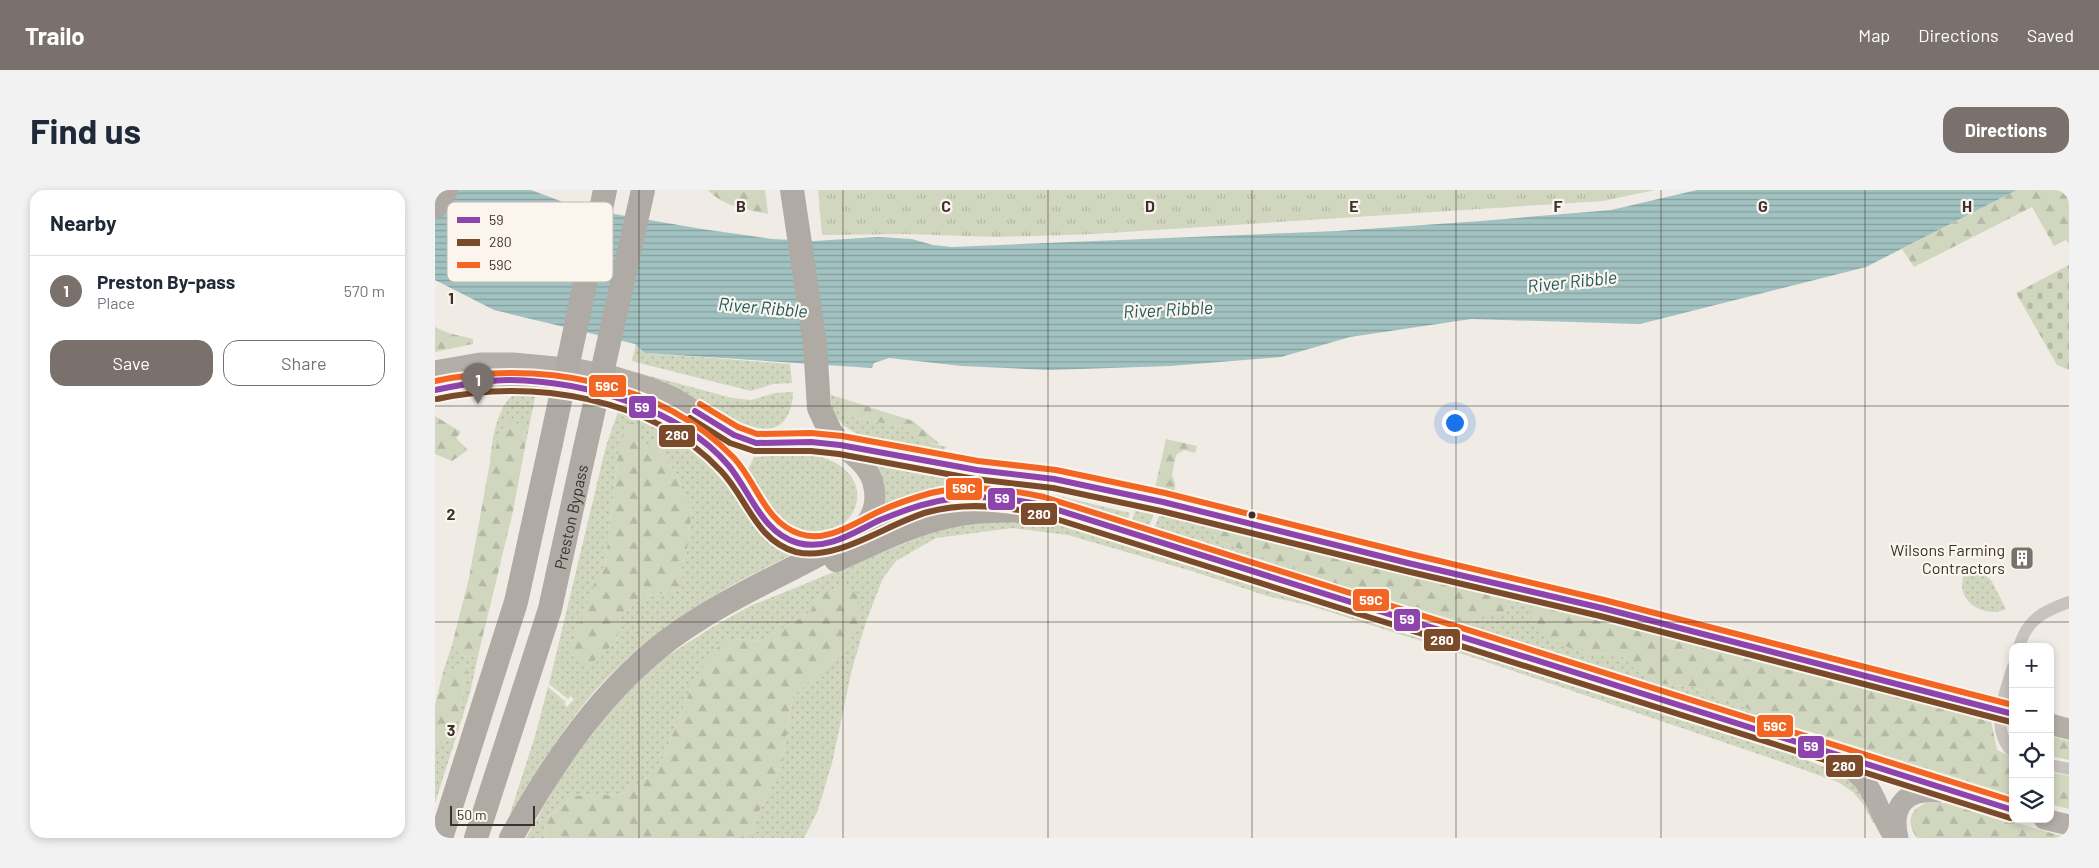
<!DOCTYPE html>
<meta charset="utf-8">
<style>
body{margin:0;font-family:Barlow,sans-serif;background:#f2f2f3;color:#1f2937}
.controls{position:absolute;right:15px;bottom:15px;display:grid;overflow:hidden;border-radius:10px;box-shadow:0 2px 8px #0003}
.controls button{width:45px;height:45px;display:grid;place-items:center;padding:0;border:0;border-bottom:1px solid #e0e1e3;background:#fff;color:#1f2937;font:25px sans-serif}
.scale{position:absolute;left:15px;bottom:12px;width:85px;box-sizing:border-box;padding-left:5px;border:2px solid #3b302b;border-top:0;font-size:14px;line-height:18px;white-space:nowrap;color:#3b302b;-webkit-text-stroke:4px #fbf5ee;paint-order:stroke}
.you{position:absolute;left:1019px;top:232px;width:18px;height:18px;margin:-12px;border:4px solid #fff;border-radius:50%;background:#1a73e8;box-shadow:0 0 0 8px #1a73e833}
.badge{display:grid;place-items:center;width:32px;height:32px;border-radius:50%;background:#7a716c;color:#fff;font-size:16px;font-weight:700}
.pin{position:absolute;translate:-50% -41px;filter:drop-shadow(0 1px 2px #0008)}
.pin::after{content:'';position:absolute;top:26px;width:18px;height:15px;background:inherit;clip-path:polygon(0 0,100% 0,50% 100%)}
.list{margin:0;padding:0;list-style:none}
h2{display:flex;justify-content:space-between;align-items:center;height:65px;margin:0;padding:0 20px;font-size:21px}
h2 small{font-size:16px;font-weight:400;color:#747a83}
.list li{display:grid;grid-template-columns:32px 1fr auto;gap:15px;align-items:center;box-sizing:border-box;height:70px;padding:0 20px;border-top:1px solid #e0e1e3}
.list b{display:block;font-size:19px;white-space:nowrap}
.list p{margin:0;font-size:16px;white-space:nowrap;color:#747a83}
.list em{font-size:16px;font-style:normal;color:#747a83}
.actions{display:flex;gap:10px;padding:15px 20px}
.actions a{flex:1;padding:11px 0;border:1px solid #7a716c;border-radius:15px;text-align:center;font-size:18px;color:#7a716c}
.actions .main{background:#7a716c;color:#fff}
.icon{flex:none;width:28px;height:28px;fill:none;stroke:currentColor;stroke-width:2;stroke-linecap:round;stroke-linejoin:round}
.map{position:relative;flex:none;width:1634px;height:648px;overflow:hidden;border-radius:15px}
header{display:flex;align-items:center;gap:30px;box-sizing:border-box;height:70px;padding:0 25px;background:#7a716c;color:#fff}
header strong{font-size:24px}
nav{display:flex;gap:28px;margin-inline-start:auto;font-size:18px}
.intro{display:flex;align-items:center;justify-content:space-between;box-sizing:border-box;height:120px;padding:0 30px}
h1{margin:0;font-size:35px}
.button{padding:12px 22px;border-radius:15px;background:#7a716c;color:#fff;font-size:18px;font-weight:700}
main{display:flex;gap:30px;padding:0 30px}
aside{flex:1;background:#fff;border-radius:15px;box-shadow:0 2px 8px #0003}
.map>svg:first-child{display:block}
</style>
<header>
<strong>Trailo</strong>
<nav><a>Map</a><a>Directions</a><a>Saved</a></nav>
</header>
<div class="intro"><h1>Find us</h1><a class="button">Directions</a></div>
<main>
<aside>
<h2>Nearby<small></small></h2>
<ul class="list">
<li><span class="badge">1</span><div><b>Preston By-pass</b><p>Place</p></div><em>570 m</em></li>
</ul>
<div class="actions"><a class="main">Save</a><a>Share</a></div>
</aside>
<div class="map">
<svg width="1634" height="648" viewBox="0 0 1634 648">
<defs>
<pattern id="grass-dots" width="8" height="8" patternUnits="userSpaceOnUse" patternTransform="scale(1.25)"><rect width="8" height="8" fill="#d1d6bf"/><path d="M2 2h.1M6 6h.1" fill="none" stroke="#b4b8a4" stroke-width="1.8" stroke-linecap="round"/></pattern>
<pattern id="forest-firs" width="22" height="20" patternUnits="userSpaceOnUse" patternTransform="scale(1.25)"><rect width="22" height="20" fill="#d1d6bf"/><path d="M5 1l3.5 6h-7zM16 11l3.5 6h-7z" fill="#b4b8a4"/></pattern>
<pattern id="cemetery-stones" width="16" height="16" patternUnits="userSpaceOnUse" patternTransform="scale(1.25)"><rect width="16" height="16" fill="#d1d6bf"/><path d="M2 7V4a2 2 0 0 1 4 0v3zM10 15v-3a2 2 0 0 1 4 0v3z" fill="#b4b8a4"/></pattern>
<pattern id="park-tufts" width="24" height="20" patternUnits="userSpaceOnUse" patternTransform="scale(1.25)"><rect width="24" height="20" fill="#d1d6bf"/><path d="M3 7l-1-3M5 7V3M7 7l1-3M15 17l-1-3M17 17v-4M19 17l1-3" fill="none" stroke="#b4b8a4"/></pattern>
<pattern id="water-rules" width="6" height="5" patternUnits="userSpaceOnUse" patternTransform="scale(1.25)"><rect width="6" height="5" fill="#a1c2c1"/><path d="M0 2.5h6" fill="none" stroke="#849e9d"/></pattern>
</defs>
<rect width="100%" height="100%" fill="#f0ebe5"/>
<g fill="url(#grass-dots)" fill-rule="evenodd">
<polygon points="201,154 210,163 355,174 357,193 338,194 316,201 212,175 197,171"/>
<path d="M193 180 297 208 316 210 340 203 358 202C354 278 276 214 243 200 227 193 208 188 192 183Z"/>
<path d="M84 201 101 203 90 257 88 237 72 229 55 272C57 250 62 212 84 201Z"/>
<path d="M396 205 406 208V217L412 226 468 237 491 252 512 257 506 262C474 257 414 255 398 221 396 216 396 210 396 205Z"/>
<path d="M184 219 212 228 252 249 290 283 364 360C339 375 312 386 287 401 238 429 191 464 154 508 124 543 101 585 78 625L75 624 100 546 113 497 131 512 129 514 132 517 139 509 136 506 133 509 114 494 171 256ZM222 257C227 267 233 272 239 280 248 292 244 304 257 317L252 362 245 381 246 400 209 407 186 424 181 452 161 389 170 376 183 264Z"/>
<path d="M375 264C466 283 408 375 349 333 333 322 322 301 310 286L319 267Z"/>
<polygon points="436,269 537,285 536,293 615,304 695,323 693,329 637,312 597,304 447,321"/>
<polygon points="606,294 720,320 714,337 697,331 700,321 608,298"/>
<polygon points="726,321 785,336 779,346 786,352 907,396 1031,433 1056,423 1066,424 1072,420 1074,415 1069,406 1103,414 1097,428 1102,433 1149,463 1183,464 1190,468 1202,481 1219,493 1258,497 1353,535 1578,605 1578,613 719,339"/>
<polygon points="559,328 641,335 1348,561 1410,585 1423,593 1444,633 1438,633 1428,614 1418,602 1403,592 1341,570 1043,469 873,415 832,406 760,382 633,345 578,338 501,348 461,371 448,388 431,432 417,479 397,573 383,620 369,648 297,648 319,642 318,634 347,575 358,506 409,460 386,405 373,424 325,451 297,449 257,496 228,568 210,589 188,604 138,606 113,627 109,648 91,648 125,588 149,552 177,517 215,477 276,438 315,416 515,335"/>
<path d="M1542 379 1556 390 1571 419C1551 430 1515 410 1531 381Z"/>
<polygon points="17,455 28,467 43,466 35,503 0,613 0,555 15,549 26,516 33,475 8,482"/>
</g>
<g fill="url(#forest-firs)">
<path d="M273 0H330L333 24C313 20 287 16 273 0Z"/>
<polygon points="1582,0 1634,0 1634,54 1631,50 1619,56 1597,17 1479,77 1467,59"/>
<polygon points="0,137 13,143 38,149 38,154 0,162"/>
<polygon points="406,208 478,231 505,254 491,252 468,237 412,226 406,217"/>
<polygon points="0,226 26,242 21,248 33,260 17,271 0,264"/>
<polygon points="72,228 88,237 90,257 78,321 43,466 28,467 17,455 34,388 55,272"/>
<path d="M197 232 206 238 205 254 222 257C228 268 232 271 239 280 248 292 244 303 257 317L252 362 245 381 249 391 246 400 209 407 186 424 181 452 155 474 144 473 136 458 161 389 170 376 183 264 190 235Z"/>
<polygon points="731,249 762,256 760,263 749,260 741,265 737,285 740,293 740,303 720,298"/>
<path d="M785 336 1069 406 1074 415 1072 420 1066 424 1056 423 1031 433 907 396 786 352C780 347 776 344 780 337Z"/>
<polygon points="411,396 422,403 425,433 409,460 358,506 347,575 318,634 319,642 297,648 109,648 113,627 138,606 188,604 210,589 228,568 257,496 277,461 297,449 325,451 373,424 386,405"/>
<polygon points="1099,414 1275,459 1286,459 1555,526 1562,560 1578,568 1578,605 1353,535 1258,497 1219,493 1201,481 1190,468 1183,464 1149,463 1117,451 1097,428 1096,419"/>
<polygon points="33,475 26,516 15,549 0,555 0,515 8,482"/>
<polygon points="1615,546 1634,551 1634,570 1615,566"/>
<polygon points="1615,582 1634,586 1634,619 1615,614"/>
<path d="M1494 612 1511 613 1634 648H1482C1470 631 1475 618 1494 612Z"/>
</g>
<polygon fill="url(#cemetery-stones)" points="1634,75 1634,180 1622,175 1581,103"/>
<polygon fill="url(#park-tufts)" points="383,0 1220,0 1168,11 659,44 562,47 471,44 387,45"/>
<polygon fill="url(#water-rules)" points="0,0 96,0 144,18 267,39 337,49 379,51 443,47 477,49 498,55 517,57 903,41 1046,31 1176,20 1262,0 1582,0 1431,77 1205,134 1036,129 915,147 846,167 735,176 614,180 527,176 454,168 439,173 437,178 210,163 200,154 59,120 0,90"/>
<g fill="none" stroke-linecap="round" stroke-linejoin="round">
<g stroke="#c9c3be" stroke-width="12">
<path d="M1584 457C1592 429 1609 421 1634 412"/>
<path d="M1578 477C1570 503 1554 540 1578 562"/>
<polyline points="1615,575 1634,579"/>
</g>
<g stroke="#b4aea8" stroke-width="21">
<polyline points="0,181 45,173 78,173 142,179 177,186 218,199 239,208 299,245 321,253 376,252 405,255 542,280 619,289 728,312 973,373 1167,418 1578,524"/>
<path d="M0 200C88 173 234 204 294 276 316 303 327 342 363 353 401 364 450 338 438 293 434 277 419 266 407 256"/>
<path d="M427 339C532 286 586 308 692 341L1578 620"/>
<polyline points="1615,534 1634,539"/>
<path d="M1406 573C1443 592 1439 619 1460 648"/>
<polyline points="1609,629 1634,635"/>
<path d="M1463 648C1455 614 1472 599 1505 602"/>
</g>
<g stroke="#afaaa4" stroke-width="24">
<polyline points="357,0 380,154 384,218 395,241 405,255"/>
<polyline points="0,17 11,0"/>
<path d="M401 370C437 354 476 334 515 326 553 317 594 321 633 323"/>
<polyline points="6,648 81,412 116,253"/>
<path id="s1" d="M41 648 115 419 149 263"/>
<path d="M76 648C123 563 180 480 264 429 313 398 367 376 417 346"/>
</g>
<g stroke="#afaaa4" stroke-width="24">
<polyline points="116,253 170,0"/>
<polyline points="149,263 208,0"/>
</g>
<g stroke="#fbf5ee" stroke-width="10">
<g id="bus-1">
<path d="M0 200C25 195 49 190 75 190 148 191 245 218 294 276 316 303 327 343 363 353 393 361 419 342 445 330 460 324 475 318 491 314 530 303 568 307 607 315L1578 620"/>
<polyline points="260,221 299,245 321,253 376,252 405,255 542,280 619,289 728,312 973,373 1167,418 1578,524"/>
</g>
</g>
<g stroke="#fbf5ee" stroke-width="10">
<g id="bus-2">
<path d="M2 209C97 189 216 206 286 281 312 308 321 351 361 362 402 372 453 333 493 322 530 312 568 316 605 324L1575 628"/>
<polyline points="255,228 295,253 319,261 376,261 404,264 540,289 618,298 726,321 971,381 1165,426 1576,532"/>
</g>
</g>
<g stroke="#fbf5ee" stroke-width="10">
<g id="bus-3">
<path d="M0 191C102 170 224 190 299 268 322 293 330 333 365 344 392 353 419 333 443 322 460 314 478 308 496 303 534 294 571 299 609 307L1578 611"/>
<polyline points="265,214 303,237 322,244 376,243 407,246 543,271 621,280 730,303 975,364 1169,410 1578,515"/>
</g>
</g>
<use href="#bus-1" stroke="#8e44ad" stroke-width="6"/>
<use href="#bus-2" stroke="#7a4b2a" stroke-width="6"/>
<use href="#bus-3" stroke="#f26522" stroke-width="6"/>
</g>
<path fill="none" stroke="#3b302b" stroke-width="1" stroke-opacity="0.55" d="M204 0V648M408 0V648M613 0V648M817 0V648M1021 0V648M1226 0V648M1430 0V648M0 216H1634M0 432H1634"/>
<defs>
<g id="building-square" transform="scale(1.25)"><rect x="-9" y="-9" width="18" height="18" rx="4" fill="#7a716c" stroke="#fbf5ee"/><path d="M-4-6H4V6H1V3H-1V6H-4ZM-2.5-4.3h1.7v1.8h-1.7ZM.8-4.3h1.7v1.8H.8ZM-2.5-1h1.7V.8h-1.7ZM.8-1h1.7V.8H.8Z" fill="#fff"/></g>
</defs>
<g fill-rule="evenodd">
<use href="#building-square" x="1587" y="368"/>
</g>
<circle fill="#3b302b" stroke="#fbf5ee" stroke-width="2" cx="817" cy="325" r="4.5"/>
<g text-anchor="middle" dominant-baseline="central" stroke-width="4.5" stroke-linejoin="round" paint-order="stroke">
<g font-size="16" fill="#3b302b" stroke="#fbf5ee">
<text stroke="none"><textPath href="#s1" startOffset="335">Preston Bypass</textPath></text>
</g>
<g font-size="16" fill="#3b302b" stroke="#fbf5ee" text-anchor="end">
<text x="1570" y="359">Wilsons Farming<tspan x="1570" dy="18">Contractors</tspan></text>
</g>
<g font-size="18" font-style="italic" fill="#1f5a5e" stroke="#fbf5ee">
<text transform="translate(1137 91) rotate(-6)">River Ribble</text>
<text transform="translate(328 117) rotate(5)">River Ribble</text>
<text transform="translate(733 119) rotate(-3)">River Ribble</text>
</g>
</g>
<rect x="12" y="12" width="166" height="80" rx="8" fill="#fbf5ee" stroke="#c1bab4" stroke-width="1"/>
<rect x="22" y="27" width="23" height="6" fill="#8e44ad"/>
<rect x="22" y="49" width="23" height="7" fill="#7a4b2a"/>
<rect x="22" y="72" width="23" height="6" fill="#f26522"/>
<g font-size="14" fill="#3b302b">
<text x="54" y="35">59</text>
<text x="54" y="57">280</text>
<text x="54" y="80">59C</text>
</g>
<g font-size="16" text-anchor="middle" font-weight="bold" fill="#3b302b" stroke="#fbf5ee" stroke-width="4.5" stroke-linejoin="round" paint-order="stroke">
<text x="306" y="22">B</text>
<text x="511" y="22">C</text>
<text x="715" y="22">D</text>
<text x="919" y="22">E</text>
<text x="1123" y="22">F</text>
<text x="1328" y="22">G</text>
<text x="1532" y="22">H</text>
<text x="16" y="114">1</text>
<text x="16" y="330">2</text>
<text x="16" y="546">3</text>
</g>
<g stroke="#fbf5ee" stroke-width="2">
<rect x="153" y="184" width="39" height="24" rx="5" fill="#f26522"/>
<rect x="193" y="205" width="29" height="24" rx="5" fill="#8e44ad"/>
<rect x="223" y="234" width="38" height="24" rx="5" fill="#7a4b2a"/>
<rect x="510" y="287" width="38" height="24" rx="5" fill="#f26522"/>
<rect x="552" y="297" width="29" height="24" rx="5" fill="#8e44ad"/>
<rect x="585" y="312" width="38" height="24" rx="5" fill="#7a4b2a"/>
<rect x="917" y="398" width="38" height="24" rx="5" fill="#f26522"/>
<rect x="958" y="418" width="28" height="24" rx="5" fill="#8e44ad"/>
<rect x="988" y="438" width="38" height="24" rx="5" fill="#7a4b2a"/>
<rect x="1321" y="524" width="38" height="24" rx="5" fill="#f26522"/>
<rect x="1362" y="545" width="28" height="24" rx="5" fill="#8e44ad"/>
<rect x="1390" y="564" width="39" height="24" rx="5" fill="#7a4b2a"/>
</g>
<g font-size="14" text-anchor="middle" font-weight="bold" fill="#fff">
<text x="172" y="201">59C</text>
<text x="207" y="222">59</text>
<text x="242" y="250">280</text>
<text x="529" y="303">59C</text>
<text x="567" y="313">59</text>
<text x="604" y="329">280</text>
<text x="936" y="415">59C</text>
<text x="972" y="434">59</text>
<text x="1007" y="455">280</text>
<text x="1340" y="541">59C</text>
<text x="1376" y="561">59</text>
<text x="1409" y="581">280</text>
</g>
</svg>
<div class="controls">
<button>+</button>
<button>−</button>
<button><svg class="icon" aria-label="locate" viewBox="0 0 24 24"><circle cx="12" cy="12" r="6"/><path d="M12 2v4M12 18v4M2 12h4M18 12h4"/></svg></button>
<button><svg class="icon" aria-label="layers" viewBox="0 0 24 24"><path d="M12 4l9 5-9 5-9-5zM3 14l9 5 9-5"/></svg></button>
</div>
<div class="scale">50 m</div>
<div class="you"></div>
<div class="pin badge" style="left:43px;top:214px">1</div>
</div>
</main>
